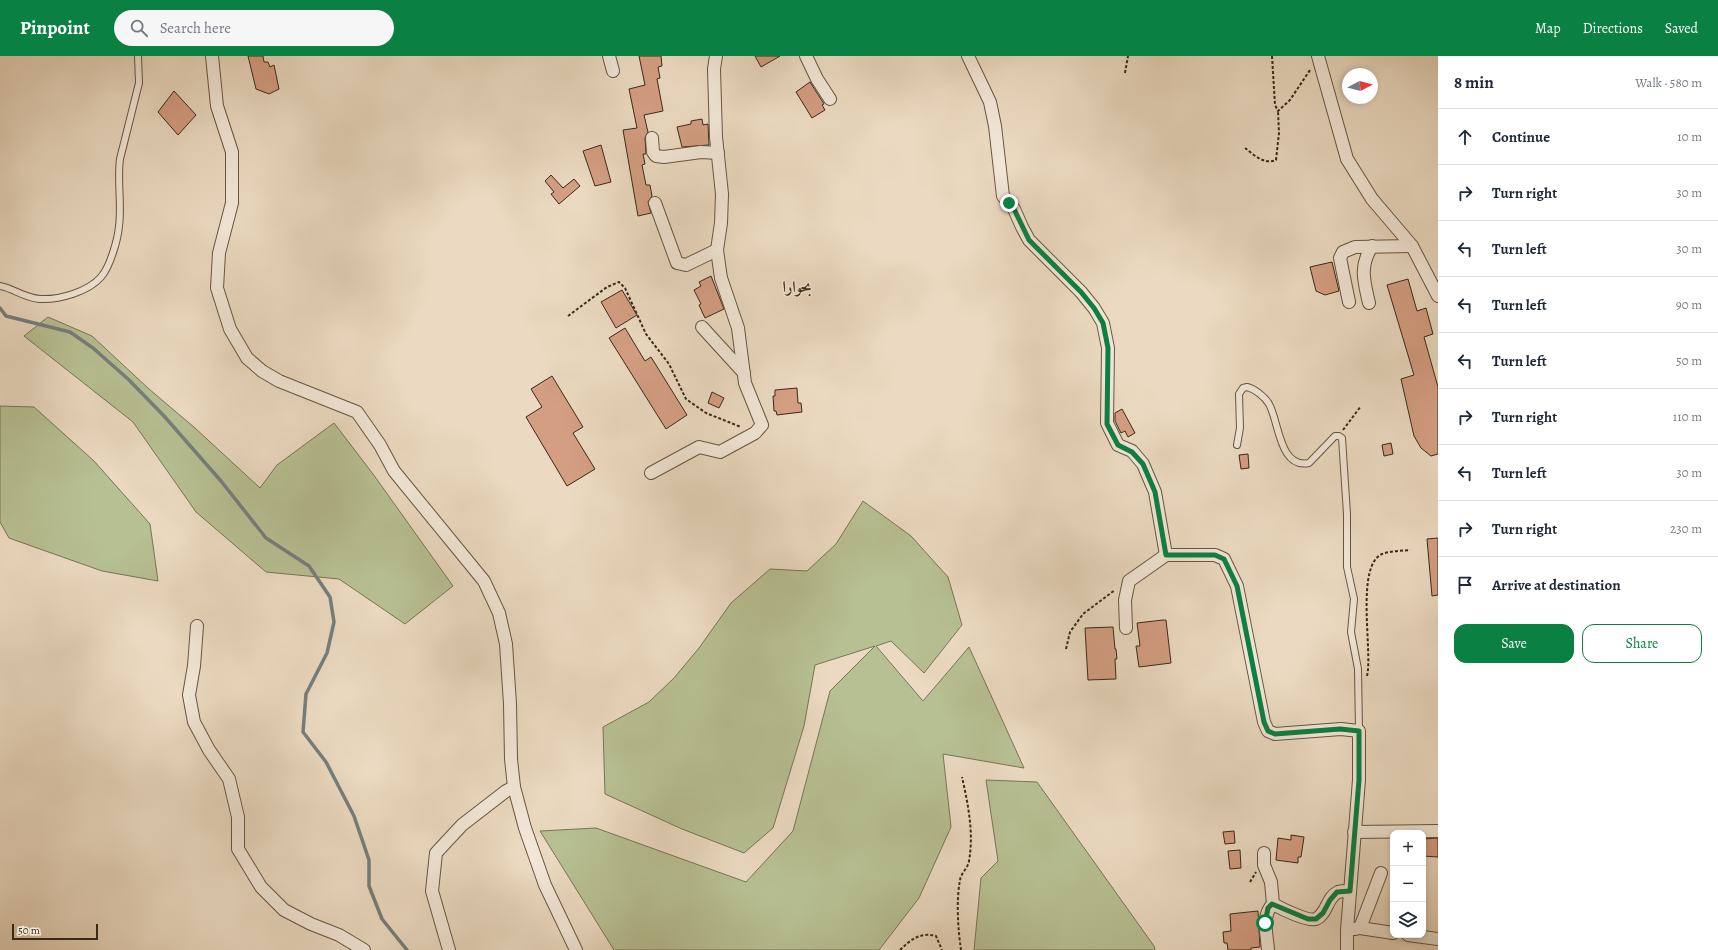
<!DOCTYPE html>
<meta charset="utf-8">
<style>
body{margin:0;font-family:Alegreya,Amiri,serif;background:#f6f6f7;color:#1f2937}
.controls{position:absolute;right:12px;bottom:12px;display:grid;overflow:hidden;border-radius:8px;box-shadow:0 2px 6px #0003}
.controls button{width:36px;height:36px;display:grid;place-items:center;padding:0;border:0;border-bottom:1px solid #e0e1e3;background:#fff;color:#1f2937;font:20px sans-serif}
.compass{position:absolute;left:1342px;top:12px;width:36px;height:36px;border-radius:50%;background:#fff;box-shadow:0 2px 6px #0003;rotate:83deg}
.scale{position:absolute;left:12px;bottom:10px;width:86px;box-sizing:border-box;padding-left:4px;border:2px solid #392a17;border-top:0;font-size:11px;line-height:14px;white-space:nowrap;color:#392a17;-webkit-text-stroke:3px #f2e7d7;paint-order:stroke}
.stop{position:absolute;width:12px;height:12px;margin:-9px;border:3px solid #0b8043;border-radius:50%;background:#fff}
.stop.end{background:#0b8043;border-color:#fff;box-shadow:0 1px 4px #0008}
.list{margin:0;padding:0;list-style:none}
h2{display:flex;justify-content:space-between;align-items:center;height:52px;margin:0;padding:0 16px;font-size:17px}
h2 small{font-size:13px;font-weight:400;color:#747a83}
.list li{display:grid;grid-template-columns:26px 1fr auto;gap:12px;align-items:center;box-sizing:border-box;height:56px;padding:0 16px;border-top:1px solid #e0e1e3}
.list b{display:block;font-size:15px;white-space:nowrap}
.list em{font-size:13px;font-style:normal;color:#747a83}
.actions{display:flex;gap:8px;padding:12px 16px}
.actions a{flex:1;padding:9px 0;border:1px solid #0b8043;border-radius:12px;text-align:center;font-size:14px;color:#0b8043}
.actions .main{background:#0b8043;color:#fff}
.icon{flex:none;width:22px;height:22px;fill:none;stroke:currentColor;stroke-width:2;stroke-linecap:round;stroke-linejoin:round}
.map{position:relative;flex:none;width:1438px;height:894px;overflow:hidden}
header{display:flex;align-items:center;gap:24px;box-sizing:border-box;height:56px;padding:0 20px;background:#0b8043;color:#fff}
header strong{font-size:19px}
nav{display:flex;gap:22px;margin-inline-start:auto;font-size:14px}
.search{width:280px;height:36px;background:#f6f6f7;display:flex;align-items:center;gap:10px;box-sizing:border-box;padding:0 14px;border-radius:22px;color:#747a83;font-size:15px}
main{display:flex}
aside{flex:1;background:#fff}
.map>svg:first-child{display:block}
</style>
<header>
<strong>Pinpoint</strong>
<div class="search"><svg class="icon" aria-label="search" viewBox="0 0 24 24"><circle cx="10" cy="10" r="6"/><path d="M15 15l6 6"/></svg>Search here</div>
<nav><a>Map</a><a>Directions</a><a>Saved</a></nav>
</header>
<main>
<div class="map">
<svg width="1438" height="894" viewBox="0 0 1438 894">
<rect width="100%" height="100%" fill="#ebdac1"/>
<filter id="stains"><feTurbulence type="fractalNoise" baseFrequency=".005" numOctaves="4"/><feColorMatrix values="0 0 0 0 .2 0 0 0 0 .09 0 0 0 0 .02 0 0 0 .5 -.17"/></filter>
<radialGradient id="worn" r=".72"><stop offset=".6" stop-color="#630" stop-opacity="0"/><stop offset="1" stop-color="#630" stop-opacity=".3"/></radialGradient>
<g fill="#b7c093" stroke="#787555">
<polygon points="48,261 92,280 149,333 195,372 260,432 277,409 334,367 373,418 453,530 405,568 339,523 266,516 196,456 133,366 24,280"/>
<polygon points="0,350 34,351 94,405 150,468 158,525 102,515 9,482 0,466"/>
<polygon points="863,445 911,480 948,521 962,569 924,617 891,585 876,590 923,645 969,591 1024,712 943,698 951,771 919,842 879,894 614,894 540,775 596,772 746,826 793,775 830,635 875,590 815,609 804,670 773,772 744,797 682,773 605,738 603,671 649,646 674,622 699,592 731,547 770,513 807,515 836,488"/>
<polygon points="986,724 1037,726 1154,890 1155,894 974,894 981,822 998,805"/>
</g>
<g fill="none" stroke-linecap="round" stroke-linejoin="round">
<polyline stroke="#767f7c" stroke-width="3.5" points="0,252 6,260 70,276 93,292 128,323 164,360 221,425 266,482 309,510 330,541 334,566 327,597 306,638 303,676 326,706 354,760 369,804 369,830 382,863 407,894"/>
</g>
<g fill="#d49e82" stroke="#392a17">
<polygon points="248,0 263,0 264,6 268,6 270,11 274,9 279,33 269,38 256,33"/>
<polygon points="639,0 661,0 662,10 658,11 660,22 657,23 663,55 644,59 648,76 645,82 646,98 643,98 645,108 642,109 646,129 650,129 652,140 648,146 651,157 638,160 623,74 637,72 629,33 645,29"/>
<polygon points="755,0 780,0 761,11"/>
<polygon points="810,26 824,48 822,49 825,54 812,62 796,36"/>
<polygon points="174,35 196,59 178,79 158,56"/>
<polygon points="702,63 703,69 708,68 709,89 682,91 677,71 691,68 691,65"/>
<polygon points="601,89 611,126 595,130 583,95"/>
<polygon points="551,119 563,132 574,123 580,130 559,148 551,138 554,136 545,125"/>
<polygon points="1332,206 1339,235 1325,239 1316,235 1310,211"/>
<polygon points="711,220 724,253 705,262 699,249 701,248 694,234 701,230 699,226"/>
<polygon points="1408,223 1417,255 1426,252 1433,278 1424,281 1438,331 1438,398 1431,400 1421,392 1414,380 1401,323 1414,319 1387,229"/>
<polygon points="622,234 637,259 616,272 601,246"/>
<polygon points="625,272 645,305 651,301 687,359 666,373 609,282"/>
<polygon points="552,320 583,371 573,377 595,413 567,430 526,361 542,351 531,333"/>
<polygon points="797,332 798,347 801,347 802,356 777,359 776,355 774,355 773,340 775,340 775,334"/>
<polygon points="712,336 724,342 719,352 708,347"/>
<polygon points="1122,353 1135,377 1128,381 1125,375 1121,377 1115,365 1115,357"/>
<polygon points="1391,387 1393,398 1384,400 1382,389"/>
<polygon points="1248,398 1249,412 1241,413 1239,399"/>
<polygon points="1438,482 1438,539 1432,540 1427,483"/>
<polygon points="1163,564 1166,564 1171,607 1139,611 1136,590 1140,590 1137,567"/>
<polygon points="1113,571 1115,593 1116,593 1117,603 1115,603 1116,623 1088,624 1085,572"/>
<polygon points="1234,775 1235,787 1225,788 1223,776"/>
<polygon points="1291,779 1304,781 1301,801 1298,801 1298,807 1276,804 1278,782 1291,784"/>
<polygon points="1438,782 1438,801 1423,800 1423,783"/>
<polygon points="1240,794 1241,812 1230,813 1228,795"/>
<polygon points="1258,855 1260,891 1251,892 1251,894 1228,894 1227,887 1224,887 1223,876 1231,875 1230,858"/>
</g>
<g fill="none" stroke-linecap="round" stroke-linejoin="round">
<g stroke="#665642" stroke-width="8">
<g id="service">
<path d="M0 230C15 233 24 242 40 243 59 244 88 236 101 221 110 211 118 183 119 170 122 148 117 125 120 103L139 27 138 0"/>
<path d="M1237 389 1240 372 1239 338 1243 332 1247 331C1255 333 1265 341 1269 348 1279 365 1279 413 1309 407L1335 380H1339L1342 382 1347 458V511L1354 543 1351 576 1358 613 1359 675"/>
</g>
</g>
<g stroke="#665642" stroke-width="14">
<g id="minor">
<polyline points="212,0 217,50 232,96 232,147 219,197 217,232 230,273 247,302 262,315 279,325 357,356 380,389 394,415 484,525 499,557 506,588 510,648 511,703 514,731 525,772 545,829 576,894"/>
<polyline points="609,0 613,15"/>
<polyline points="806,0 817,23 830,43"/>
<polyline points="968,0 990,46 995,70 1003,140 1014,153 1022,171 1029,184 1081,236 1094,252 1103,267 1108,292 1107,367 1118,389 1132,395 1143,408 1155,436 1166,499"/>
<polyline points="1318,0 1347,103 1372,143 1412,190 1438,240"/>
<polyline points="652,82 653,96 656,100 664,101 701,96 718,97"/>
<polyline points="655,147 677,207 686,209 717,194"/>
<polyline points="1349,246 1340,202 1343,196 1355,191 1412,190"/>
<path d="M1369 247C1364 225 1359 211 1372 190"/>
<polyline points="702,271 744,317"/>
<polyline points="651,417 699,391 720,396 755,377 762,369 745,327 738,272 721,222 717,194 721,167 722,138 716,81 714,13 716,0"/>
<polyline points="197,570 194,610 189,639 194,666 209,694 229,723 238,761 238,793 261,831 284,854 311,868 339,879 364,894"/>
<polyline points="1126,572 1125,544 1129,525 1166,499 1215,499 1224,503 1237,530 1264,666 1268,675 1275,678 1341,673 1359,675 1359,724 1347,874 1347,894"/>
<polyline points="1354,776 1438,775"/>
<path d="M1264 797V809L1271 826 1273 848C1280 852 1308 866 1316 863 1327 858 1327 841 1338 836 1341 835 1347 835 1350 835"/>
<polyline points="1360,872 1381,817"/>
<polyline points="1354,873 1360,872 1393,877"/>
<polyline points="1408,879 1438,883"/>
<polyline points="449,894 432,835 436,797 462,769 506,735 514,731"/>
<path d="M1268 894C1267 878 1261 860 1273 848"/>
</g>
</g>
<g stroke="#392a17" stroke-width="2" stroke-dasharray="3 2" stroke-linecap="butt">
<polyline points="1272,0 1275,49 1278,55 1290,44 1310,14"/>
<polyline points="1125,17 1128,0"/>
<path d="M1245 92C1254 99 1264 109 1276 104L1279 77 1278 55"/>
<polyline points="568,260 607,231 619,226 625,232 646,278 669,308 686,343 706,357 741,371"/>
<polyline points="1343,374 1361,350"/>
<polyline points="1066,593 1070,576 1083,558 1115,534"/>
<path d="M1367 620C1373 596 1355 510 1382 498 1390 495 1401 495 1410 494"/>
<polyline points="1250,826 1256,816"/>
<path d="M900 894C911 883 921 876 936 880L942 894"/>
<path d="M961 894C958 873 956 845 960 824 961 817 968 812 969 805 974 777 968 748 962 721"/>
</g>
<use href="#service" stroke="#f2e7d7" stroke-width="6"/>
<use href="#minor" stroke="#f2e7d7" stroke-width="12"/>
</g>
<g fill="none" stroke-linecap="round" stroke-linejoin="round">
<polyline stroke="#0b8043" stroke-width="5" points="1009,147 1014,153 1029,184 1081,236 1094,252 1103,267 1108,292 1107,368 1118,389 1132,396 1143,408 1155,436 1166,499 1215,499 1224,503 1237,530 1264,666 1268,675 1275,678 1340,673 1359,675 1359,724 1350,835 1337,836 1330,844 1323,857 1316,863 1308,863 1272,848 1268,852 1265,867"/>
</g>
<g text-anchor="middle" dominant-baseline="central" stroke-width="3" stroke-linejoin="round" paint-order="stroke">
<g font-size="16" font-weight="bold" fill="#392a17" stroke="#f2e7d7">
<text x="797" y="231">بحوارا</text>
</g>
</g>
<rect width="100%" height="100%" filter="url(#stains)"/>
<rect width="100%" height="100%" fill="url(#worn)"/>
</svg>
<div class="controls">
<button>+</button>
<button>−</button>
<button><svg class="icon" aria-label="layers" viewBox="0 0 24 24"><path d="M12 4l9 5-9 5-9-5zM3 14l9 5 9-5"/></svg></button>
</div>
<svg class="compass" viewBox="-18 -18 36 36"><path d="M0-13l5 13h-10z" fill="#e53935"/><path d="M0 13l5-13h-10z" fill="#747a83"/></svg>
<div class="scale">50 m</div>
<div class="stop" style="left:1265px;top:867px"></div>
<div class="stop end" style="left:1009px;top:147px"></div>
</div>
<aside>
<h2>8 min<small>Walk · 580 m</small></h2>
<ul class="list">
<li><svg class="icon" aria-label="ahead" viewBox="0 0 24 24"><path d="M12 20V5M6 11l6-6 6 6"/></svg><div><b>Continue</b></div><em>10 m</em></li>
<li><svg class="icon" aria-label="right" viewBox="0 0 24 24"><path d="M7 20v-9h11M14 6l5 5-5 5"/></svg><div><b>Turn right</b></div><em>30 m</em></li>
<li><svg class="icon" aria-label="left" viewBox="0 0 24 24"><path d="M17 20v-9H6M10 6l-5 5 5 5"/></svg><div><b>Turn left</b></div><em>30 m</em></li>
<li><svg class="icon" aria-label="left" viewBox="0 0 24 24"><path d="M17 20v-9H6M10 6l-5 5 5 5"/></svg><div><b>Turn left</b></div><em>90 m</em></li>
<li><svg class="icon" aria-label="left" viewBox="0 0 24 24"><path d="M17 20v-9H6M10 6l-5 5 5 5"/></svg><div><b>Turn left</b></div><em>50 m</em></li>
<li><svg class="icon" aria-label="right" viewBox="0 0 24 24"><path d="M7 20v-9h11M14 6l5 5-5 5"/></svg><div><b>Turn right</b></div><em>110 m</em></li>
<li><svg class="icon" aria-label="left" viewBox="0 0 24 24"><path d="M17 20v-9H6M10 6l-5 5 5 5"/></svg><div><b>Turn left</b></div><em>30 m</em></li>
<li><svg class="icon" aria-label="right" viewBox="0 0 24 24"><path d="M7 20v-9h11M14 6l5 5-5 5"/></svg><div><b>Turn right</b></div><em>230 m</em></li>
<li><svg class="icon" aria-label="arrive" viewBox="0 0 24 24"><path d="M6 21V4h12l-3 4 3 4H6"/></svg><div><b>Arrive at destination</b></div></li>
</ul>
<div class="actions"><a class="main">Save</a><a>Share</a></div>
</aside>
</main>
